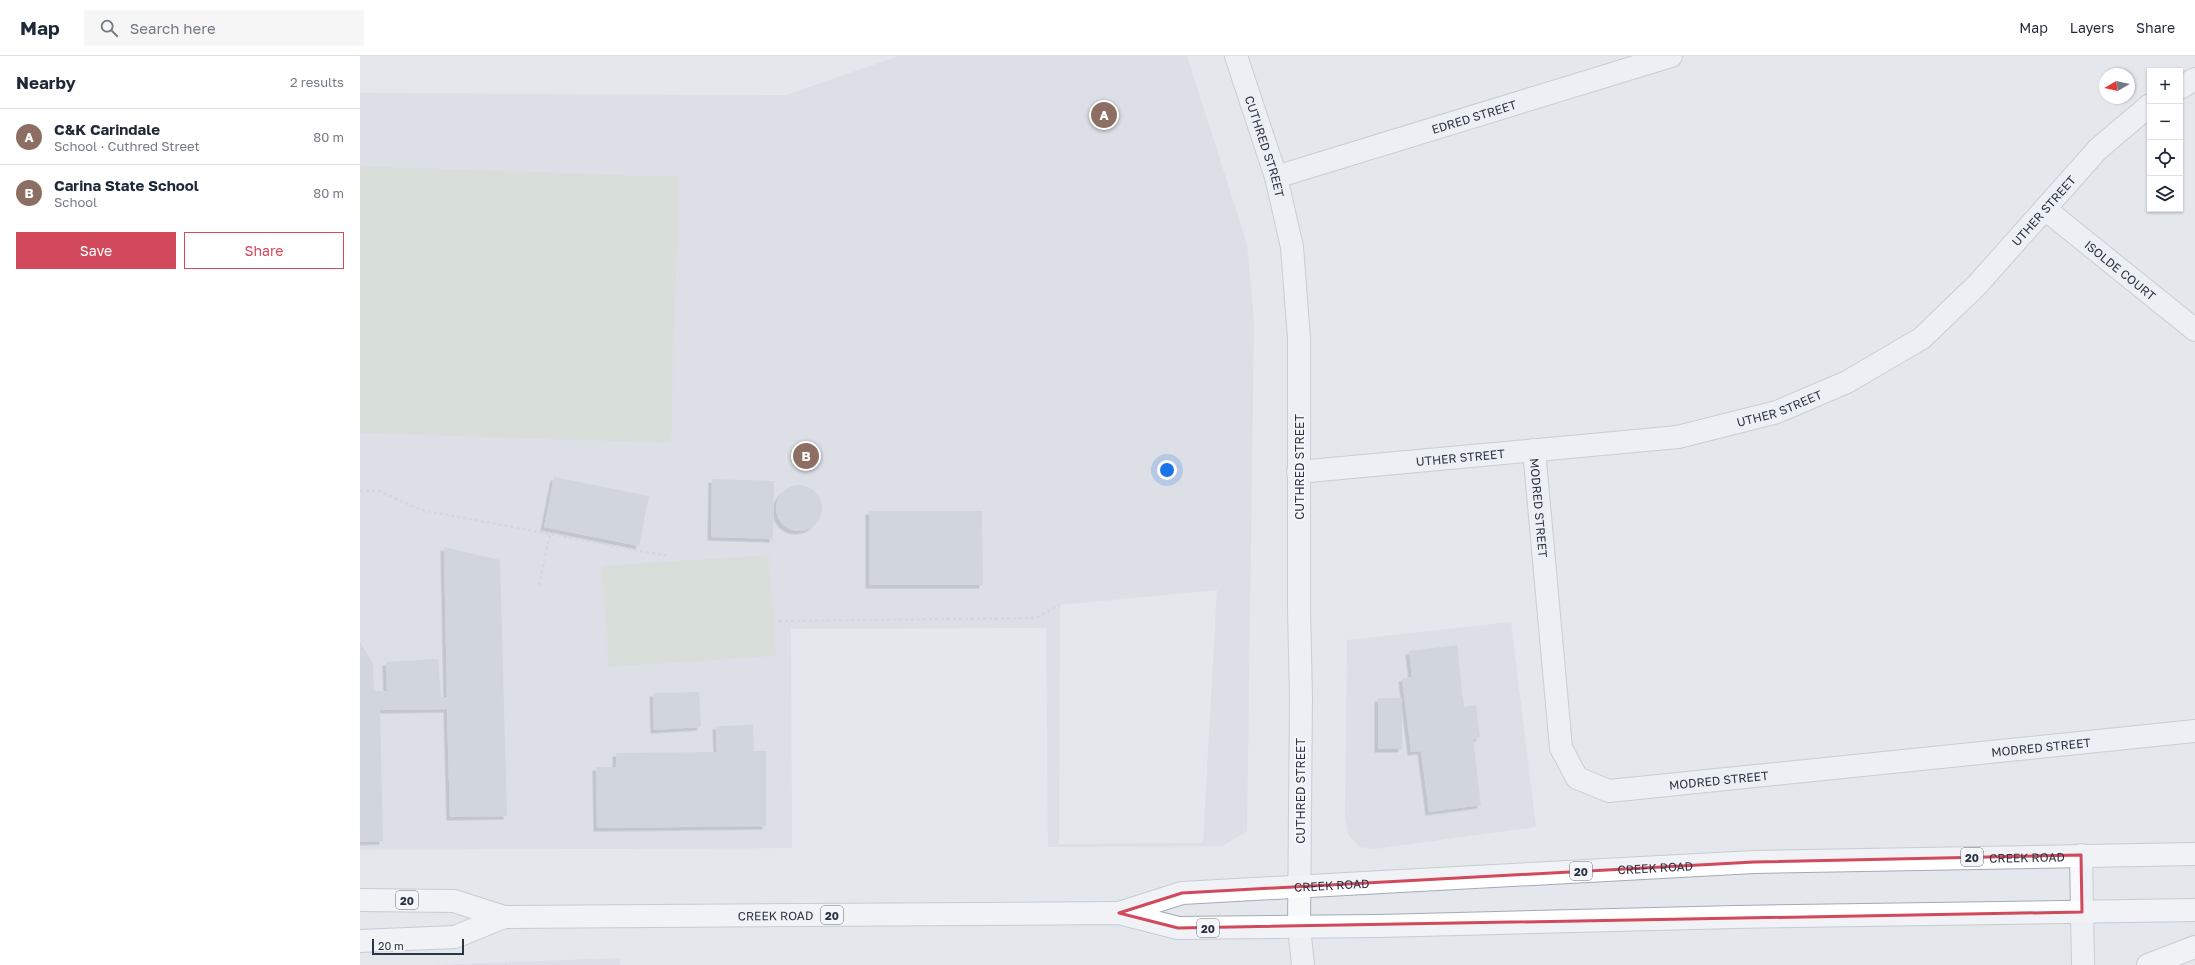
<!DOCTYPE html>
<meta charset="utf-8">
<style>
body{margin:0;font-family:"Golos Text",sans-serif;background:#f6f6f7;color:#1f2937}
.controls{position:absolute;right:12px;top:12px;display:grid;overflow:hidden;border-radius:0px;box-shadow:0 1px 3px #0004}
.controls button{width:36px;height:36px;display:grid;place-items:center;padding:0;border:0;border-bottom:1px solid #e0e1e3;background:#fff;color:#1f2937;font:20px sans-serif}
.compass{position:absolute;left:1739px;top:12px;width:36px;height:36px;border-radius:50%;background:#fff;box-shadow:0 1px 3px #0004;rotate:261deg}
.scale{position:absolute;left:12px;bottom:10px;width:92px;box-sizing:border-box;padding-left:4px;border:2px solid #2b3445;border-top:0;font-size:11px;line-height:14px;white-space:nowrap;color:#2b3445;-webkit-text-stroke:3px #f4f6f9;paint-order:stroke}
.you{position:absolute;left:807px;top:414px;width:14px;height:14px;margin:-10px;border:3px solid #fff;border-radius:50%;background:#1a73e8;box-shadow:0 0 0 6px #1a73e833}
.badge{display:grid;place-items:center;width:26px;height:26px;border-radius:50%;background:#d1495b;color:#fff;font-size:13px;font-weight:700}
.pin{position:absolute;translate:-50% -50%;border:2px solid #fff;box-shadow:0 1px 4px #0006}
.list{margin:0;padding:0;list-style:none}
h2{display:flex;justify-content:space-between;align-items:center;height:52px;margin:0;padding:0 16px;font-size:17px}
h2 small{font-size:13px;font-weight:400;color:#747a83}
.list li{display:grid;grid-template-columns:26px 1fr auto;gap:12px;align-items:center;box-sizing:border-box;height:56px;padding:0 16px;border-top:1px solid #e0e1e3}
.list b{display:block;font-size:15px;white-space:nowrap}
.list p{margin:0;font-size:13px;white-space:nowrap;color:#747a83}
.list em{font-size:13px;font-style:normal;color:#747a83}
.actions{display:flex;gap:8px;padding:12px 16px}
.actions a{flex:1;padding:9px 0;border:1px solid #d1495b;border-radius:0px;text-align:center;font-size:14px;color:#d1495b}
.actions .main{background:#d1495b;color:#fff}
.icon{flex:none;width:22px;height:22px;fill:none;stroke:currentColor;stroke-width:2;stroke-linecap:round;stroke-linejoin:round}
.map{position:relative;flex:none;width:1835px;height:909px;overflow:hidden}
header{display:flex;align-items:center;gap:24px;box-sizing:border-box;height:56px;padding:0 20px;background:#fff;border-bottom:1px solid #e0e1e3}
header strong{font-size:19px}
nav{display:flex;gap:22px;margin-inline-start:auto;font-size:14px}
.search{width:280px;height:36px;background:#f6f6f7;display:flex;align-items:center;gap:10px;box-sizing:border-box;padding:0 14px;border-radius:0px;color:#747a83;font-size:15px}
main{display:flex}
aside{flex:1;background:#fff}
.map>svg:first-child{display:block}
</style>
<header>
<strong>Map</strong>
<div class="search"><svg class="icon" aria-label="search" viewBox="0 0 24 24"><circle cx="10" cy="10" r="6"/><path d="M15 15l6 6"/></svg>Search here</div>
<nav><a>Map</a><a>Layers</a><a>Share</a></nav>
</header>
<main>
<aside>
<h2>Nearby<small>2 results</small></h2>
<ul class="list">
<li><span class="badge" style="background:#8d6e63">A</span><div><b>C&amp;K Carindale</b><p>School · Cuthred Street</p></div><em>80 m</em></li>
<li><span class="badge" style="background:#8d6e63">B</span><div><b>Carina State School</b><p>School</p></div><em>80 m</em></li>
</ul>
<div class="actions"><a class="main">Save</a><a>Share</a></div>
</aside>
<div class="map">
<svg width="1835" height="909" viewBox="0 0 1835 909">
<defs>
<filter id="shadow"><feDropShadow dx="-3.5" dy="3.5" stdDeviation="0" flood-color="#0004"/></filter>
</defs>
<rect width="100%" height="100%" fill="#e4e7ec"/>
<g fill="#d2d6de" fill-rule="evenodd">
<path d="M539 0H827L887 188 894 265 887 775 863 790 688 791 686 572 431 573 432 792 0 794V37L426 39ZM857 534 843 787 699 788 700 549Z"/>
<polygon points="1151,566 1176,771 1014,793 999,791 988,778 985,761 987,584"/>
<polygon points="260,902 260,909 75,909"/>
</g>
<g fill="#c9d6c5">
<polygon points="0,110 319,121 311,387 0,377"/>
<polygon points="409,499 416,600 248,611 242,510"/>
</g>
<g fill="#bbc0ca" filter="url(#shadow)">
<polygon points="194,421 289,440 279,490 184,471"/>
<polygon points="352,423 414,425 413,483 351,481"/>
<circle cx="439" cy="452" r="23"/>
<polygon points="509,455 622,455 623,529 509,529"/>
<polygon points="84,491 140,504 147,760 90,761 87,653 20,654 23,785 0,786 0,586 13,607 14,635 27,635 26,606 78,603 81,641 87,641"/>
<polygon points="1097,589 1104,651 1116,649 1120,682 1113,683 1121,749 1069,756 1061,695 1051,696 1042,622 1052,621 1049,595"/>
<polygon points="339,636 341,671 294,674 293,637"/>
<rect x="1018" y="642" width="24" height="51"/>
<polygon points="393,669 394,695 406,695 406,770 237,772 236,711 256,711 256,697 357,696 356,670"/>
</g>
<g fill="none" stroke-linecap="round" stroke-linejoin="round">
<g stroke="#a9aeb7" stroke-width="24">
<g id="minor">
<path id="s1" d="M876 0 916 121 932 191 939 282V553L941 642 939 871 943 909"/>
<polyline points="1820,32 1835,23"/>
<path id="s2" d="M916 121 1311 0"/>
<path id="s3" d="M1685 153 1835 274"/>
<path id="s4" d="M1174 394 1201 692 1217 722 1249 735 1835 675"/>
<path id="s5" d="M938 416 1318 381 1417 356 1487 326 1562 282 1617 229 1738 93 1790 49"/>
<polyline points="1721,799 1723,909"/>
</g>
</g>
<g stroke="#a3abb8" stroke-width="24">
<g id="primary">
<path id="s6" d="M0 844 94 845 144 861 759 857 818 872 1019 870 1375 861 1835 854"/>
<path id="s7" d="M759 857 822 837 1022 826 1394 806 1835 798"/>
<polyline points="0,885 95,881 144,861"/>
<polyline points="1788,909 1835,891"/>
</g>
</g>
<g stroke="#c2c5cb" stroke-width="2.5" stroke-dasharray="3 3" stroke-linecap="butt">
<polyline points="0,435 19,435 61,454 309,500"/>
<polyline points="179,529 190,477"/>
<polyline points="419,565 676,562 700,549"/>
<polyline points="146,908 146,909"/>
</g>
<use href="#minor" stroke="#f7f8fa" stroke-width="22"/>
<use href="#primary" stroke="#fff" stroke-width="22"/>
</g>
<path d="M0 0H1835V909H0ZM1721 799 1722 856 818 872 759 857 822 837 1394 806Z" fill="#e4e7ec" fill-opacity=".55" fill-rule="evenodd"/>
<path fill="none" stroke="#d1495b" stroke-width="3" stroke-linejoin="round" d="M1721 799 1722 856 818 872 759 857 822 837 1394 806Z"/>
<g text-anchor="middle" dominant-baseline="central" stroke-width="4" stroke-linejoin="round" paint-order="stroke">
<g fill="#f4f6f9" stroke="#676e7b" stroke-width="1">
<rect x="1601" y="792" width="22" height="18" rx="3"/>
<rect x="1210" y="806" width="22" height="18" rx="3"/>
<rect x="36" y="835" width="22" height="18" rx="3"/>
<rect x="461" y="850" width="22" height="18" rx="3"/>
<rect x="837" y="863" width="22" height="18" rx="3"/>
</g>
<g font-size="11" font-weight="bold" fill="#2b3445">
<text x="1612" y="801">20</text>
<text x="1221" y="815">20</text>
<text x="47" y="844">20</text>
<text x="472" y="859">20</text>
<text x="848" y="872">20</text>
</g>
<g font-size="12" fill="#2b3445" stroke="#f4f6f9">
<text stroke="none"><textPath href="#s2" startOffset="207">EDRED STREET</textPath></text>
<text stroke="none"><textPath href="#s1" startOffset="95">CUTHRED STREET</textPath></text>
<text stroke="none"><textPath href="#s5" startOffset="823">UTHER STREET</textPath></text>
<text stroke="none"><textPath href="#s3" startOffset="97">ISOLDE COURT</textPath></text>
<text stroke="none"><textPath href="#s5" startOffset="487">UTHER STREET</textPath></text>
<text stroke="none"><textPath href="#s5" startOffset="163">UTHER STREET</textPath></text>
<text transform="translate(939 411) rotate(-90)">CUTHRED STREET</text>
<text stroke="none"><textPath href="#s4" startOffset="58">MODRED STREET</textPath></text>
<text stroke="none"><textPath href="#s4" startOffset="802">MODRED STREET</textPath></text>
<text stroke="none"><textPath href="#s4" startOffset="478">MODRED STREET</textPath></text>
<text transform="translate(940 735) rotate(-90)">CUTHRED STREET</text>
<text stroke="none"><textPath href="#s7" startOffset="912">CREEK ROAD</textPath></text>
<text stroke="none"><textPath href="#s7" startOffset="540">CREEK ROAD</textPath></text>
<text stroke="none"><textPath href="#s7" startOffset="216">CREEK ROAD</textPath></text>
<text stroke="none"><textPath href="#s6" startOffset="418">CREEK ROAD</textPath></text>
</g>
</g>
</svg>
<div class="controls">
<button>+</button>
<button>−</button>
<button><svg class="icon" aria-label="locate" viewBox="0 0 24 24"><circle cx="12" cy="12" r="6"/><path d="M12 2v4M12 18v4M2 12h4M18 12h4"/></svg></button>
<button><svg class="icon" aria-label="layers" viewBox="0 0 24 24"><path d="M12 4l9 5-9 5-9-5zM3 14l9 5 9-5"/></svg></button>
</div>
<svg class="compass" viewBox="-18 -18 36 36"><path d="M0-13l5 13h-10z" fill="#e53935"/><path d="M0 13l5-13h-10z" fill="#747a83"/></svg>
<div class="scale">20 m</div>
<div class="you"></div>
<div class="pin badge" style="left:744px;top:59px;background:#8d6e63">A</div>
<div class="pin badge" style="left:446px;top:400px;background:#8d6e63">B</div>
</div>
</main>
